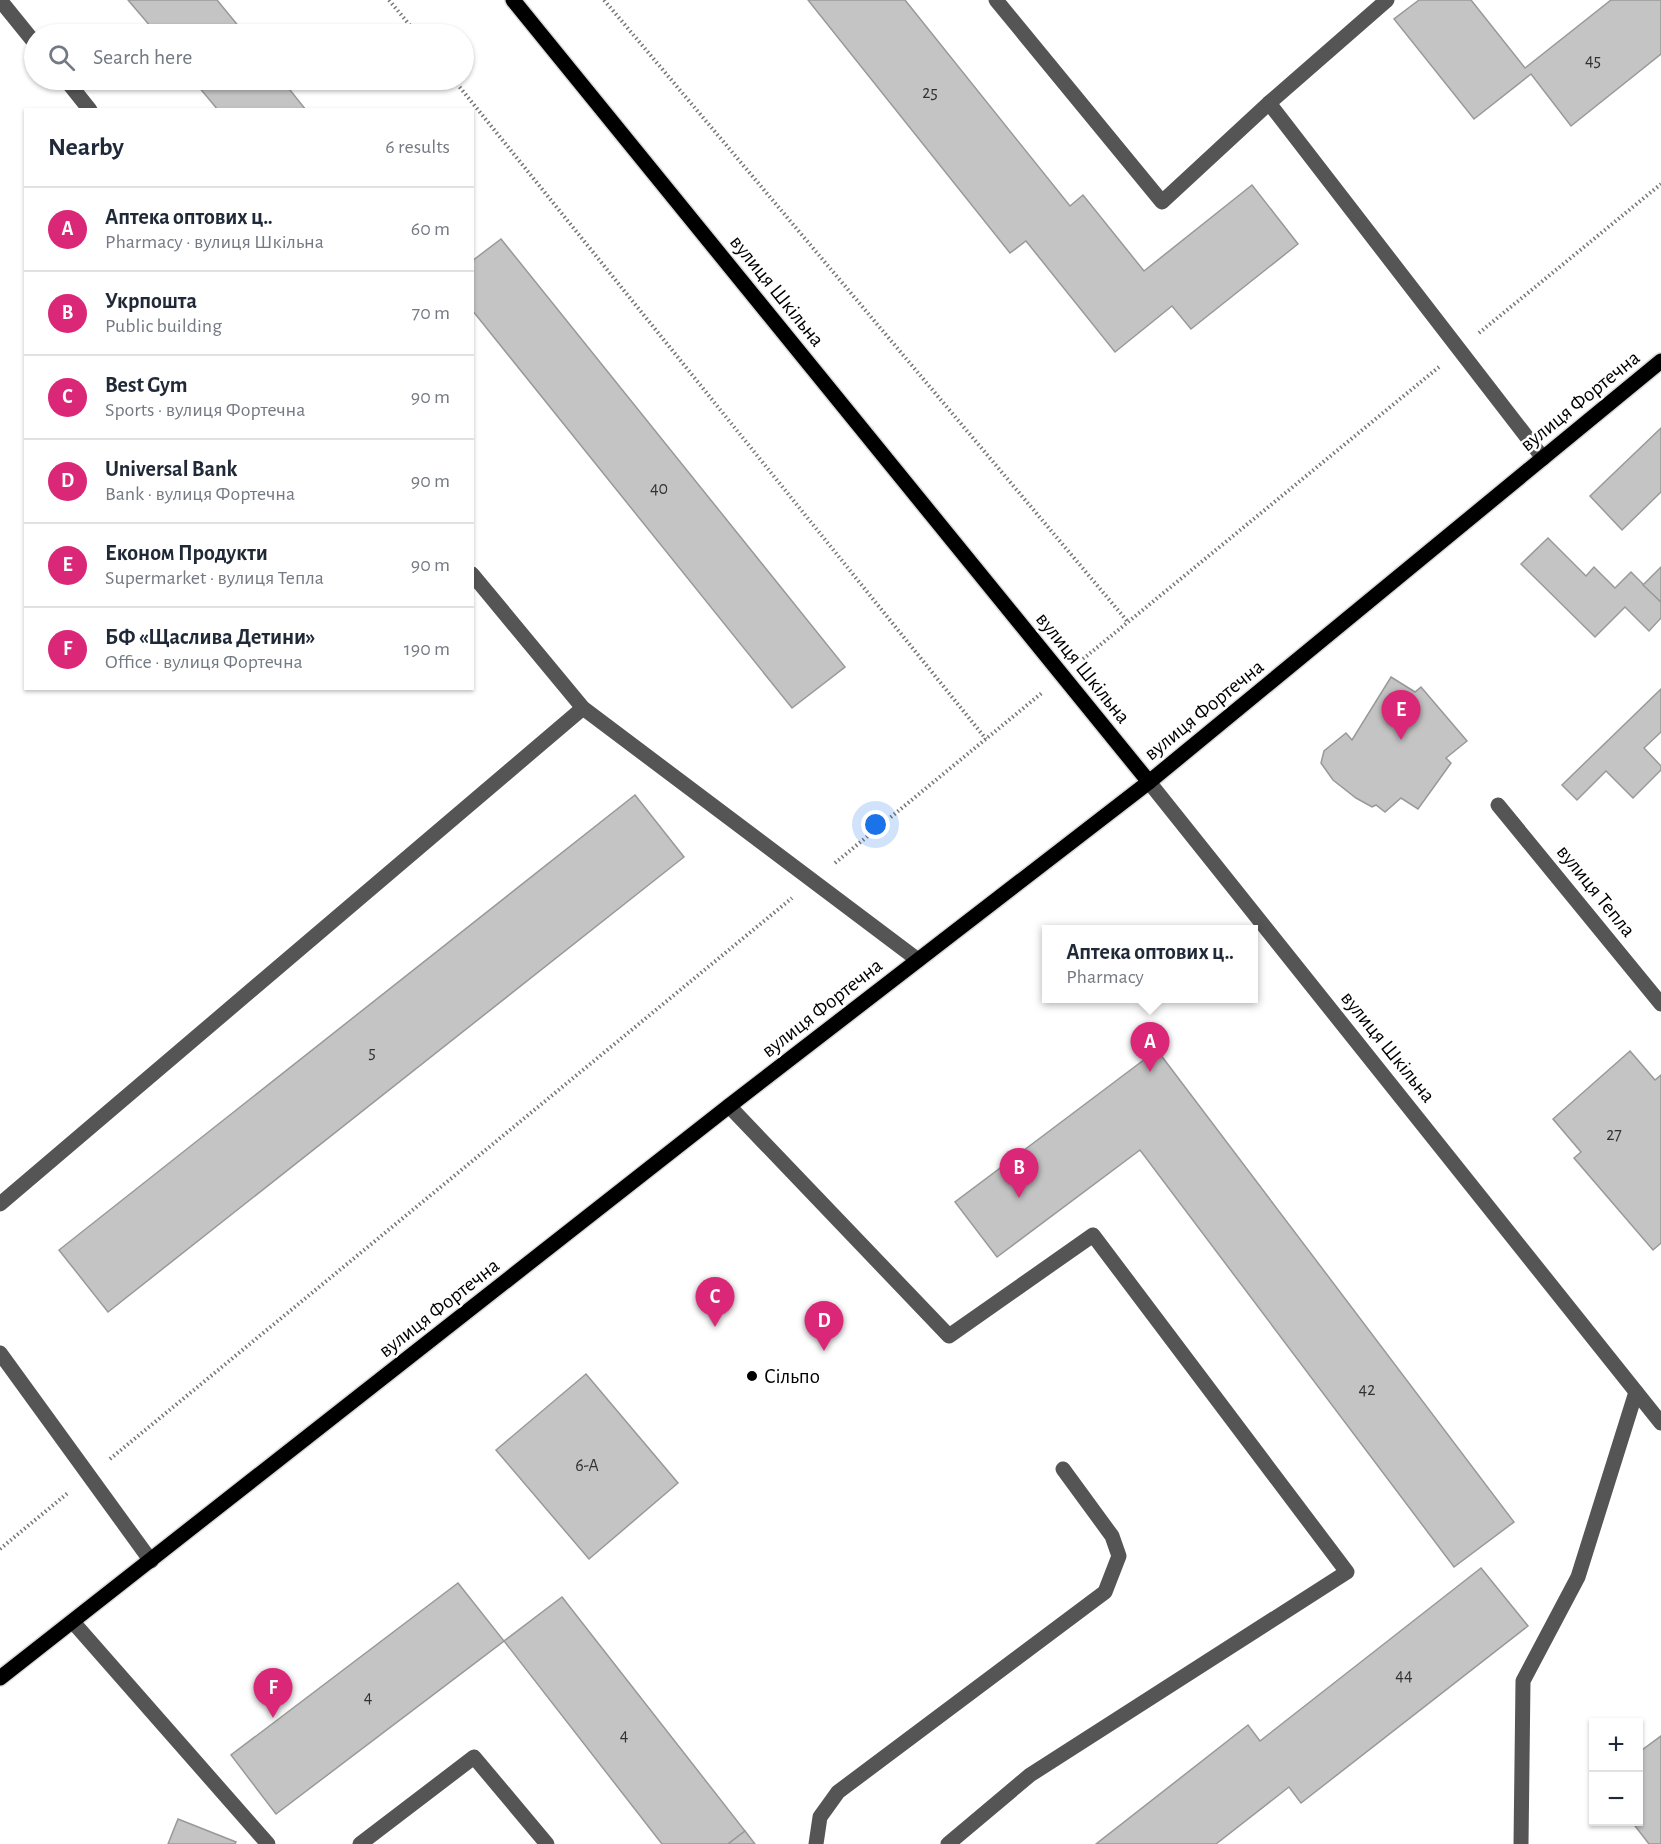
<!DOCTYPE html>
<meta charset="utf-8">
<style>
body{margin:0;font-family:"Alegreya Sans",sans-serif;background:#f6f6f7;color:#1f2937}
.controls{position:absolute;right:18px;bottom:18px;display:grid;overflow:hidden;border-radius:0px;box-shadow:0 2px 4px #0004}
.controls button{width:54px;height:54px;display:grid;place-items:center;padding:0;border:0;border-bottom:2px solid #e0e1e3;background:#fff;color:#1f2937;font:30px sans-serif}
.you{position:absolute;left:876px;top:825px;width:21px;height:21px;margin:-15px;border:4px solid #fff;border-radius:50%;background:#1a73e8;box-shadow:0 0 0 9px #1a73e833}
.badge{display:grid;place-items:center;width:39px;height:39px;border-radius:50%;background:#db2777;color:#fff;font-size:20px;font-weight:700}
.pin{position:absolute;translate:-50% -50px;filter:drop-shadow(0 2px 3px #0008)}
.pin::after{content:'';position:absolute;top:32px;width:21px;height:18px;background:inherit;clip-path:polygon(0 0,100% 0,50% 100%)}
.popup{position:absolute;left:1042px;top:925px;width:216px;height:78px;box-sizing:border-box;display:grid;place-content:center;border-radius:0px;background:#fff;filter:drop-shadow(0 2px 4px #0005);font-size:20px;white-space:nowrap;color:#747a83}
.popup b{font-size:22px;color:#1f2937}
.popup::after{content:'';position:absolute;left:50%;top:100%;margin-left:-12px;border:12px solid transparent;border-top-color:#fff}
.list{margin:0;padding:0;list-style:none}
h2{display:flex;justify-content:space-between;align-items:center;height:78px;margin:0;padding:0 24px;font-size:26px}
h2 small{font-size:20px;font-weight:400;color:#747a83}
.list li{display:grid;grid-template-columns:39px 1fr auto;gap:18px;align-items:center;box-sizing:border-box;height:84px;padding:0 24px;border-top:2px solid #e0e1e3}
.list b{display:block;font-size:22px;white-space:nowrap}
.list p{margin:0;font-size:20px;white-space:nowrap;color:#747a83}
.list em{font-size:20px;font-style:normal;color:#747a83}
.icon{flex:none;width:33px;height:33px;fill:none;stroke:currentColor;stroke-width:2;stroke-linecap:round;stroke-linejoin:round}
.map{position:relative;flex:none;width:1661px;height:1844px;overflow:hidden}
.search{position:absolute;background:#fff;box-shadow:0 2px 4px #0004;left:24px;top:24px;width:450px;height:66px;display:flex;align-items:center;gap:15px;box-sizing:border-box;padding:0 21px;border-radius:33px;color:#747a83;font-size:22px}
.panel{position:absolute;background:#fff;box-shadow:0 2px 4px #0004;left:24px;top:108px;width:450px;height:582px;border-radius:0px}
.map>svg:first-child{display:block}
</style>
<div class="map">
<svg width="1661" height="1844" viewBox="0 0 1661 1844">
<rect width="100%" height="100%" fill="#fff"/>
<g fill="#c4c4c4" stroke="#999" stroke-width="1.5">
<polygon points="128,0 217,0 245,34 157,34"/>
<polygon points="808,0 905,0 1070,206 1083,195 1144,271 1252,185 1298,244 1191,329 1172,306 1115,352 1026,241 1010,253"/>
<polygon points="1419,0 1471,0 1525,68 1611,0 1661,0 1661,54 1571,126 1531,74 1474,119 1394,19"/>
<polygon points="193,80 282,80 306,110 218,110"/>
<polygon points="501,239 845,667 792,708 472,310 472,261"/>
<polygon points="1661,428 1661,492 1622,530 1590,496"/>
<polygon points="1548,538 1586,576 1594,567 1615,588 1631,572 1661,602 1661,618 1649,631 1625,607 1595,637 1521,564"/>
<polygon points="1661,567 1661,602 1643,585"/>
<polygon points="1391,677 1415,692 1421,687 1467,741 1446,758 1451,763 1418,809 1401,798 1385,812 1376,805 1372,807 1356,798 1333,780 1321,763 1324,751 1346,733 1352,740"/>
<polygon points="1661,689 1661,732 1644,748 1661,766 1661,770 1633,798 1606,771 1577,800 1562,785"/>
<polygon points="635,795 684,857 108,1312 59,1250"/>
<polygon points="1157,1050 1514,1522 1454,1567 1140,1150 997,1257 955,1202"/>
<polygon points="1630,1051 1655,1080 1661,1075 1661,1243 1653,1250 1574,1158 1581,1152 1553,1119"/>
<polygon points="586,1374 678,1483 589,1559 496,1450"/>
<polygon points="1481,1568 1528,1626 1301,1803 1289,1787 1216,1844 1096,1844 1248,1725 1260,1741"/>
<polygon points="458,1583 504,1641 276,1814 231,1755"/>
<polygon points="562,1597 745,1831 728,1844 662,1844 504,1641"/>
<polygon points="1661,1736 1661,1844 1649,1844 1632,1822 1638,1822 1638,1753"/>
<polygon points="178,1819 236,1842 235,1844 168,1844"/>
<polygon points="745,1831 755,1844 728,1844"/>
</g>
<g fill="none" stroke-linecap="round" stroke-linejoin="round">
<g stroke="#dbdbdb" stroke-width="18">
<g id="major">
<polyline points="513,0 1149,782"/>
<polyline points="0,1678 729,1106 1149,782 1661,361"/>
</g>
</g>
<g stroke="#777" stroke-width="4" stroke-dasharray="1.5 3" stroke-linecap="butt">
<polyline points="389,0 417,34"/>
<polyline points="604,0 1128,622"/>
<polyline points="454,80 986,739"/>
<polyline points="1479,333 1661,184"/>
<polyline points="1083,659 1439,367"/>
<polyline points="835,863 1043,692"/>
<polyline points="110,1459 792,898"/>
<polyline points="0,1549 69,1492"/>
</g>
<g stroke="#555" stroke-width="15">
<polyline points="0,0 34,42"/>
<polyline points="996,0 1162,202 1269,103 1543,458"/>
<polyline points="66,80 90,110"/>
<polyline points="1269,103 1387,0"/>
<polyline points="472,574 583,708 918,960"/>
<polyline points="1149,782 1661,1423"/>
<polyline points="1498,805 1661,1004"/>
<polyline points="729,1106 949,1336 1093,1235 1347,1572 1030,1775 948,1844"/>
<polyline points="0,1204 583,708"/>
<polyline points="0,1353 151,1561"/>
<polyline points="73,1622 268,1844"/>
<polyline points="360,1844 474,1757 547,1844"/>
<polyline points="816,1844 820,1817 838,1792 1105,1592 1119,1556 1112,1536 1063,1469"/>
<polyline points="1521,1844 1523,1681 1578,1577 1636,1392"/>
</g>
<use href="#major" stroke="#000" stroke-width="15"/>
</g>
<circle fill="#000" stroke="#fff" stroke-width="2" cx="752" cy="1376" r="6"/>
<g text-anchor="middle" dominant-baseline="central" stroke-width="5" stroke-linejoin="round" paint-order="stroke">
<g font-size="18" fill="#313131">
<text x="1593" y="61">45</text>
<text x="930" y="93">25</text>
<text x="659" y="489">40</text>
<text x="372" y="1053">5</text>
<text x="1614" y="1135">27</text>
<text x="1367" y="1390">42</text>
<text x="587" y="1466">6-А</text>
<text x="1404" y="1676">44</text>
<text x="368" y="1698">4</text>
<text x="624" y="1736">4</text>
</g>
<g font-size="21" fill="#000" stroke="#fff">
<text transform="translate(777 291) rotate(51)">вулиця Шкільна</text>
<text transform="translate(1580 401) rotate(-39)">вулиця Фортечна</text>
<text transform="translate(1083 668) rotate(51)">вулиця Шкільна</text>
<text transform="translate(1204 710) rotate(-39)">вулиця Фортечна</text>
<text transform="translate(1596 891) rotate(51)">вулиця Тепла</text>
<text transform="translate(822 1008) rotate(-38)">вулиця Фортечна</text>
<text transform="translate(1388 1047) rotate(51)">вулиця Шкільна</text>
<text transform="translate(439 1308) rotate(-38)">вулиця Фортечна</text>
</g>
<g font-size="21" fill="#000" stroke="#fff" text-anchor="start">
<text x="764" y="1376">Сільпо</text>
</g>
</g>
</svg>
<div class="controls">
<button>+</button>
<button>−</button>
</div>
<div class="you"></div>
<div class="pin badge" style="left:1150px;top:1072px">A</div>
<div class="popup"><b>Аптека оптових ц‥</b>Pharmacy</div>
<div class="pin badge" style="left:1019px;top:1198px">B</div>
<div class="pin badge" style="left:715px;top:1327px">C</div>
<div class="pin badge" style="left:824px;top:1351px">D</div>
<div class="pin badge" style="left:1401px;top:740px">E</div>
<div class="pin badge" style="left:273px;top:1718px">F</div>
<div class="search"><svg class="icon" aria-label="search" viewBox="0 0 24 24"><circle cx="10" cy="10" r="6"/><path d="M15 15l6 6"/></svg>Search here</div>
<section class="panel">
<h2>Nearby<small>6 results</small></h2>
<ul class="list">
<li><span class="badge">A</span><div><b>Аптека оптових ц‥</b><p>Pharmacy · вулиця Шкільна</p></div><em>60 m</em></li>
<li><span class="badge">B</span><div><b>Укрпошта</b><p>Public building</p></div><em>70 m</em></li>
<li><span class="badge">C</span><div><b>Best Gym</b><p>Sports · вулиця Фортечна</p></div><em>90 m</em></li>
<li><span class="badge">D</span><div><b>Universal Bank</b><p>Bank · вулиця Фортечна</p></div><em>90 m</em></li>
<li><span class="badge">E</span><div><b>Економ Продукти</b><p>Supermarket · вулиця Тепла</p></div><em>90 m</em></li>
<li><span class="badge">F</span><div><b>БФ «Щаслива Детини»</b><p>Office · вулиця Фортечна</p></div><em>190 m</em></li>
</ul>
</section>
</div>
